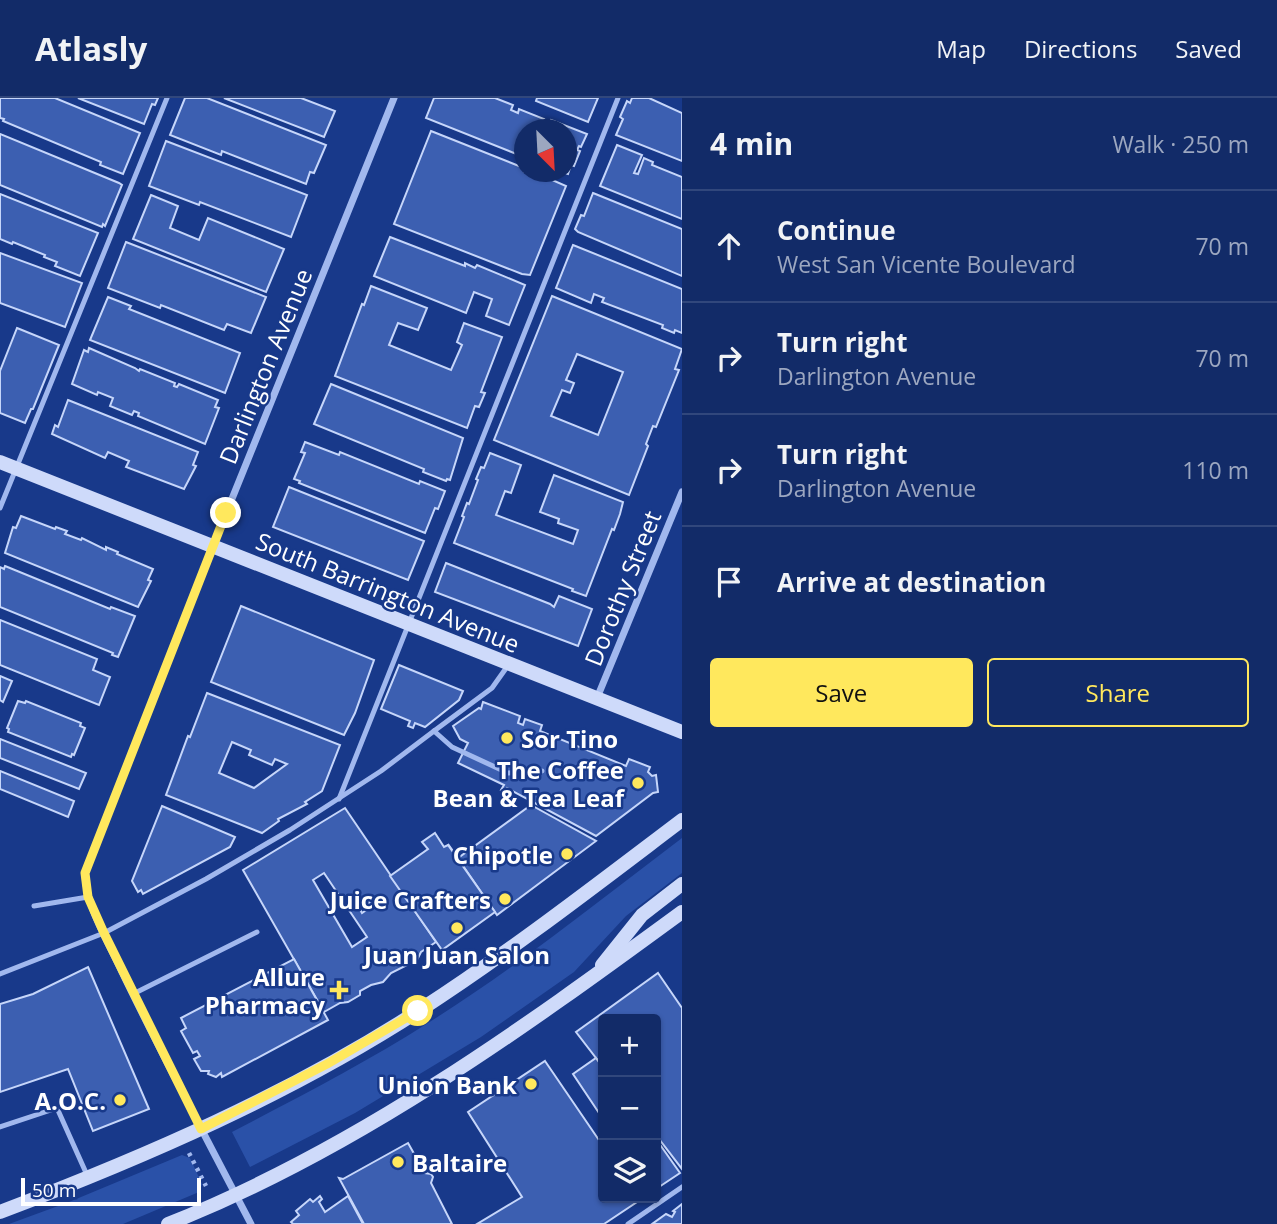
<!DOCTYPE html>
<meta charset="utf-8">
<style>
body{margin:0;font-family:"Open Sans",sans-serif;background:#1f3771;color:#f1f3f6}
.controls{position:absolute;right:21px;bottom:21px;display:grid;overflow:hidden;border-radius:7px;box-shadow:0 2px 5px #0004}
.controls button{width:63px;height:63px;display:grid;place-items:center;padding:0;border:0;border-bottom:2px solid #31477c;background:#122b68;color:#f1f3f6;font:35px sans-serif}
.compass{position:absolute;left:514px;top:21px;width:63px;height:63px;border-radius:50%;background:#122b68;box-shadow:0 2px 5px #0004;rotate:156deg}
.scale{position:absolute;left:21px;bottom:18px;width:180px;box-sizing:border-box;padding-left:7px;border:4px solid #fff;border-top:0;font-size:19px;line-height:24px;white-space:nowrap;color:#fff;-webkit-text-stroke:5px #18398a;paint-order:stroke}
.stop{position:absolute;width:21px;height:21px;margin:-16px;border:5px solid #ffe85d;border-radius:50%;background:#fff}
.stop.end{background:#ffe85d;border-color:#fff;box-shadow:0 2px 7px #0008}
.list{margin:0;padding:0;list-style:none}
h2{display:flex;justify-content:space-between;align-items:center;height:91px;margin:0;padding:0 28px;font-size:30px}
h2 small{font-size:23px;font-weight:400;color:#9ca7c0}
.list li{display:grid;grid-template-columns:46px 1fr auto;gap:21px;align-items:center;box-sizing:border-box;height:112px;padding:0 28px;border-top:2px solid #31477c}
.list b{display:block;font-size:26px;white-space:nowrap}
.list p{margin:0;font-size:23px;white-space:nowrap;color:#9ca7c0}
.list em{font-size:23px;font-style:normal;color:#9ca7c0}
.actions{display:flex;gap:14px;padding:21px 28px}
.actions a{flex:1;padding:16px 0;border:2px solid #ffe85d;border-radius:7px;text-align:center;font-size:24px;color:#ffe85d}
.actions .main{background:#ffe85d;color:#111}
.icon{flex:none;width:38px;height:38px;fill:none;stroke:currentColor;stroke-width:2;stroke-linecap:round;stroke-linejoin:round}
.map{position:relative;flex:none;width:682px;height:1126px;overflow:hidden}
header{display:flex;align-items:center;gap:42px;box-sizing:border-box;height:98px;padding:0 35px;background:#122b68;border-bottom:2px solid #31477c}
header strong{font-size:33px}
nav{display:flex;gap:38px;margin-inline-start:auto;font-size:24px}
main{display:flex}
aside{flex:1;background:#122b68}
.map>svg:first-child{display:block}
</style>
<header>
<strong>Atlasly</strong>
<nav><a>Map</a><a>Directions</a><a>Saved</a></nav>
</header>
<main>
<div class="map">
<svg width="682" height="1126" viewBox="0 0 682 1126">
<rect width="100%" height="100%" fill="#18398a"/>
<g fill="#2a51a8">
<path d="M682 740V775L626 818 574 874 481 939 355 1015 250 1069 232 1034C299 999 365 965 428 925 517 869 599 803 682 740Z"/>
<polygon points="182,1057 190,1060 202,1086 199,1094 123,1126 9,1126 69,1104"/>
</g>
<g fill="#3c5fb1" stroke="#c6d6fa" stroke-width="2" fill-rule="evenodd">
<polygon points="0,0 55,0 140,35 123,76 100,67 101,64 3,23 4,21 0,20"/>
<polygon points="78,0 158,0 155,7 152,6 144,26"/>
<polygon points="185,0 207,0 326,47 314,75 310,74 306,86 222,53 221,57 170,37"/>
<polygon points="224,0 301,0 335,13 324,39"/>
<polygon points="434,0 495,0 513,7 511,12 518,15 519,11 544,21 540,32 524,32 524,59 426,20"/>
<polygon points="537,0 598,0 588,24 536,3"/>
<polygon points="632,0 649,0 682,15 682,63 616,37 623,21 620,19 627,3 630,5"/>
<polygon points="551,22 587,36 581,49 579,48 577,52 580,53 574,68 571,67 568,76 562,74 566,74 566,32 547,32"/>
<polygon points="431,33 524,70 524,74 534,74 566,88 530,177 522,176 394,126"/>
<polygon points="0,36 119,85 122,87 105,128 103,126 102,129 0,87"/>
<polygon points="166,43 307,97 291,139 200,104 199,107 149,88"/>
<polygon points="617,47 642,57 634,75 638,76 644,60 653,64 652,67 682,79 682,121 600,88"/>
<polygon points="593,95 682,131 682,178 578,134 575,131 581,117 584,118"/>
<polygon points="0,96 98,135 80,178 55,168 57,164 44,159 45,157 13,144 12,146 0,141"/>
<polygon points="151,97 178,108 170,130 199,142 208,120 284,151 266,194 133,141"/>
<polygon points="390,139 465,168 465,165 475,170 477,167 525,187 509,227 486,218 492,201 474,194 466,215 374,178"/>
<polygon points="126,144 266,199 251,235 227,226 224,232 161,207 160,210 108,190"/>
<polygon points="573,147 682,191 682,235 675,232 674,235 662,230 663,227 602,204 604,200 594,196 591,205 556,190"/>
<polygon points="0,155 82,185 65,229 0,205"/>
<polygon points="371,188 427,210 418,232 398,225 389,247 451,272 462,247 457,244 464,225 502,239 481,294 485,295 479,309 475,308 467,330 335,278 362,206 364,207"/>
<path d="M552 198 682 251 675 271 679 272 656 329 653 328 646 346 648 348 629 397 494 342ZM577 256 623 274 598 337 551 318 562 292 570 295 574 285 566 282Z"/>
<polygon points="108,199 131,208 129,211 240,255 225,295 90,242"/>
<polygon points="17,230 59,247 33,311 31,311 25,325 0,315 0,273"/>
<polygon points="89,250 135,270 139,273 140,271 175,285 174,288 177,289 179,286 218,302 215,309 219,310 205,346 138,318 139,315 134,313 132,317 110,308 113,300 98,294 97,297 72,286 84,252 88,254"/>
<polygon points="331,286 463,340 450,382 447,381 446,383 423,374 424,371 314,326"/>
<polygon points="68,302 198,354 193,367 196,368 184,391 126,369 129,363 108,354 105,360 52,336 55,327 58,329"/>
<polygon points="305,344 339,357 340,354 419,386 420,383 445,393 438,411 435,410 425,435 299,385 300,383 294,381 305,355 301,354"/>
<polygon points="490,355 521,367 511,395 505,393 496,417 573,446 578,432 558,425 559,421 540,414 554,377 623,404 620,416 614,432 612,431 586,498 572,493 573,491 454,445 464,419 462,418 467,405 469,406 478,382 476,381 481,369 484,370"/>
<polygon points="289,389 424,443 408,482 273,429"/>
<polygon points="21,418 55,431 56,429 67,433 65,436 81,442 82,440 106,452 106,449 118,454 117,456 153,471 148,482 151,483 138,509 5,455 13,429 16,430"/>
<polygon points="446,465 550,506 554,509 559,498 592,511 578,548 435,494"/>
<polygon points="5,468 110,511 111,509 135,518 118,559 112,557 113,555 0,509 0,469 4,471"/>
<polygon points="241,508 374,562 355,615 344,637 211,584"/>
<polygon points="0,522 97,561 93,572 110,579 99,607 0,567"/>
<polygon points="399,567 463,593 459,602 425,629 415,625 413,630 408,628 410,623 381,611"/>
<polygon points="0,578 12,583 3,604 0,602"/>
<path d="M207 595 340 647 322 693 305 704 307 706 278 721 279 723 262 735 166 697 188 638 190 639ZM232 644 251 652 249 657 272 667 275 661 287 666 254 690 219 675Z"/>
<polygon points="18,603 25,605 26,603 81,625 80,628 85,630 74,657 72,656 71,659 8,634 9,631 7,630"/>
<polygon points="483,604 520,618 518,625 523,627 525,621 542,627 540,633 626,668 629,661 650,669 648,674 652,678 656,677 658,694 653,695 596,738 507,690 505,694 501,692 504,687 458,665 468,645 460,641 453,628 479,610 481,611"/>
<polygon points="0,641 86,675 79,691 0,660"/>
<polygon points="0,673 74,703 68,719 0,691"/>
<polygon points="531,707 596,743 497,817 448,746 458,760"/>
<polygon points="162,708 235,739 230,749 143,796 141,792 138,794 132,783"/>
<path d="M345 710 436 844 421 854 417 862 391 875 383 884 371 887 360 893V897L348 904 340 905 324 914 243 772ZM324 775 367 839 352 849 313 782ZM370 799 369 810 362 815 358 808Z"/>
<polygon points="435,735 444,749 448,747 495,814 442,852 390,778 428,751 422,744"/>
<polygon points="294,861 328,922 222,979 221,975 216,979 208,976 209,973 201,973 194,961 200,958 197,953 193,955 181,933 186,930 181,920"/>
<polygon points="88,869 149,1011 93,1033 68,971 0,994 0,906 33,896"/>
<polygon points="658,875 682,910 682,1071 656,1037 656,921 603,921 603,969 576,934"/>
<polygon points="596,960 603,970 603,1021 573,976"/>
<polygon points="545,963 603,1048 603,1100 643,1100 604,1126 477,1126 522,1099 468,1014"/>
<polygon points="656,1041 680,1075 656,1091"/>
<polygon points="408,1045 425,1075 431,1076 433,1079 431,1085 452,1126 364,1126 339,1080 343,1081"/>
<polygon points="320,1098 322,1101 319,1104 325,1114 348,1098 363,1126 293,1126 291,1124 299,1117 296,1113 310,1101 313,1104"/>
<polygon points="682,1106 682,1126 652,1126 666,1116 672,1119 675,1114 673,1113"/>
</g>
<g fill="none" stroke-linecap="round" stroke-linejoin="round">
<polyline stroke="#a1b8ee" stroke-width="4.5" stroke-dasharray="3.5 5" stroke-linecap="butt" points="189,1055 206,1088"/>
<g stroke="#a1b8ee" stroke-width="5">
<polyline points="0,410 167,0"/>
<polyline points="434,633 452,649 508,675 542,673"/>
<polyline points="339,701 618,0"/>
<polyline points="34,808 88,799"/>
<polyline points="0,876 104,835 206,781 290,732 381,673 434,633 492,590 509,566"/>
<polyline points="133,896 257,834"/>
<polyline points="0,1029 57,1010 87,1077"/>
<polyline points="628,1126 682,1089"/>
</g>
<g stroke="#a1b8ee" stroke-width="7">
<polyline points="597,600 682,394"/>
<path d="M251 1126C207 1042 163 959 122 874 109 845 85 807 85 775L223 423 394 0"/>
</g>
<g stroke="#cedafa" stroke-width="14">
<polyline points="0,364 682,634"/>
<polyline points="602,867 642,817 682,786"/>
<path d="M0 1114C145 1059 290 996 420 912 511 853 596 787 682 722"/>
<path d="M168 1126C355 1052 521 932 682 814"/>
</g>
</g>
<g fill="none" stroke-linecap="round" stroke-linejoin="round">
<polyline stroke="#ffe85d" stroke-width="9" points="226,415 85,775 88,799 104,835 201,1031 327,966 418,913"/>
</g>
<g fill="#ffe85d" stroke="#18398a" stroke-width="2.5">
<circle cx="507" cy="640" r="7"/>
<circle cx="638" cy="685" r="7"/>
<circle cx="567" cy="756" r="7"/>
<circle cx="505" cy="801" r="7"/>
<circle cx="457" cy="830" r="7"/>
<path d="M335.5 881.5h7v7h7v7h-7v7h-7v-7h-7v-7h7z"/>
<circle cx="531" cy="986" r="7"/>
<circle cx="120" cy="1002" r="7"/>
<circle cx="398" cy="1064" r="7"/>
</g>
<g text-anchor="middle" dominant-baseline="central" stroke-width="5" stroke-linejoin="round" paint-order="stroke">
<g font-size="24" fill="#fff" stroke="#18398a">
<text transform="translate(265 268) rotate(-68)">Darlington Avenue</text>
<text transform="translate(622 490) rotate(-68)">Dorothy Street</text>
<text transform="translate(388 494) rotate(22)">South Barrington Avenue</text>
</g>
<g font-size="24" font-weight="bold" fill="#fff" stroke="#18398a" text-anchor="end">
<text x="521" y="640" text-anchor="start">Sor Tino</text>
<text x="624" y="671">The Coffee<tspan x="624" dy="28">Bean &amp; Tea Leaf</tspan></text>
<text x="553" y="756">Chipotle</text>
<text x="491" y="801">Juice Crafters</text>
<text x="457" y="856" text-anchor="middle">Juan Juan Salon</text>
<text x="325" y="878">Allure<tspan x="325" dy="28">Pharmacy</tspan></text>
<text x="517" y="986">Union Bank</text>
<text x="106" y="1002">A.O.C.</text>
<text x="412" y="1064" text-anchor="start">Baltaire</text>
</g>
</g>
</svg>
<div class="controls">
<button>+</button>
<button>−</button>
<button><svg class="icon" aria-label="layers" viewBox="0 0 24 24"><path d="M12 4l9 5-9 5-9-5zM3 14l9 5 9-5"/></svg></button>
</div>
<svg class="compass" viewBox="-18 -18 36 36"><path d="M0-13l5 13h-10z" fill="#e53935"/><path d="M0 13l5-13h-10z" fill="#9ca7c0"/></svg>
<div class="scale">50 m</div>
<div class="stop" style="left:418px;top:913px"></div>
<div class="stop end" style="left:226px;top:415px"></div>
</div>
<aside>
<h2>4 min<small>Walk · 250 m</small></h2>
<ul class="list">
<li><svg class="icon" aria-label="ahead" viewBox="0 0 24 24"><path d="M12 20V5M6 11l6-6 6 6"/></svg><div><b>Continue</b><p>West San Vicente Boulevard</p></div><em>70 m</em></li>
<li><svg class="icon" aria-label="right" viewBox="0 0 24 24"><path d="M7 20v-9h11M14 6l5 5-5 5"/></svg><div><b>Turn right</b><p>Darlington Avenue</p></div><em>70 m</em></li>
<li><svg class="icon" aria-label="right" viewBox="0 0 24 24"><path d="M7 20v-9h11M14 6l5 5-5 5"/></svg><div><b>Turn right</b><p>Darlington Avenue</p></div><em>110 m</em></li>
<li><svg class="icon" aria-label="arrive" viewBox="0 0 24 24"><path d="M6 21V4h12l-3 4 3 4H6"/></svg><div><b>Arrive at destination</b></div></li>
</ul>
<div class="actions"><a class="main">Save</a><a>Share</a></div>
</aside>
</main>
